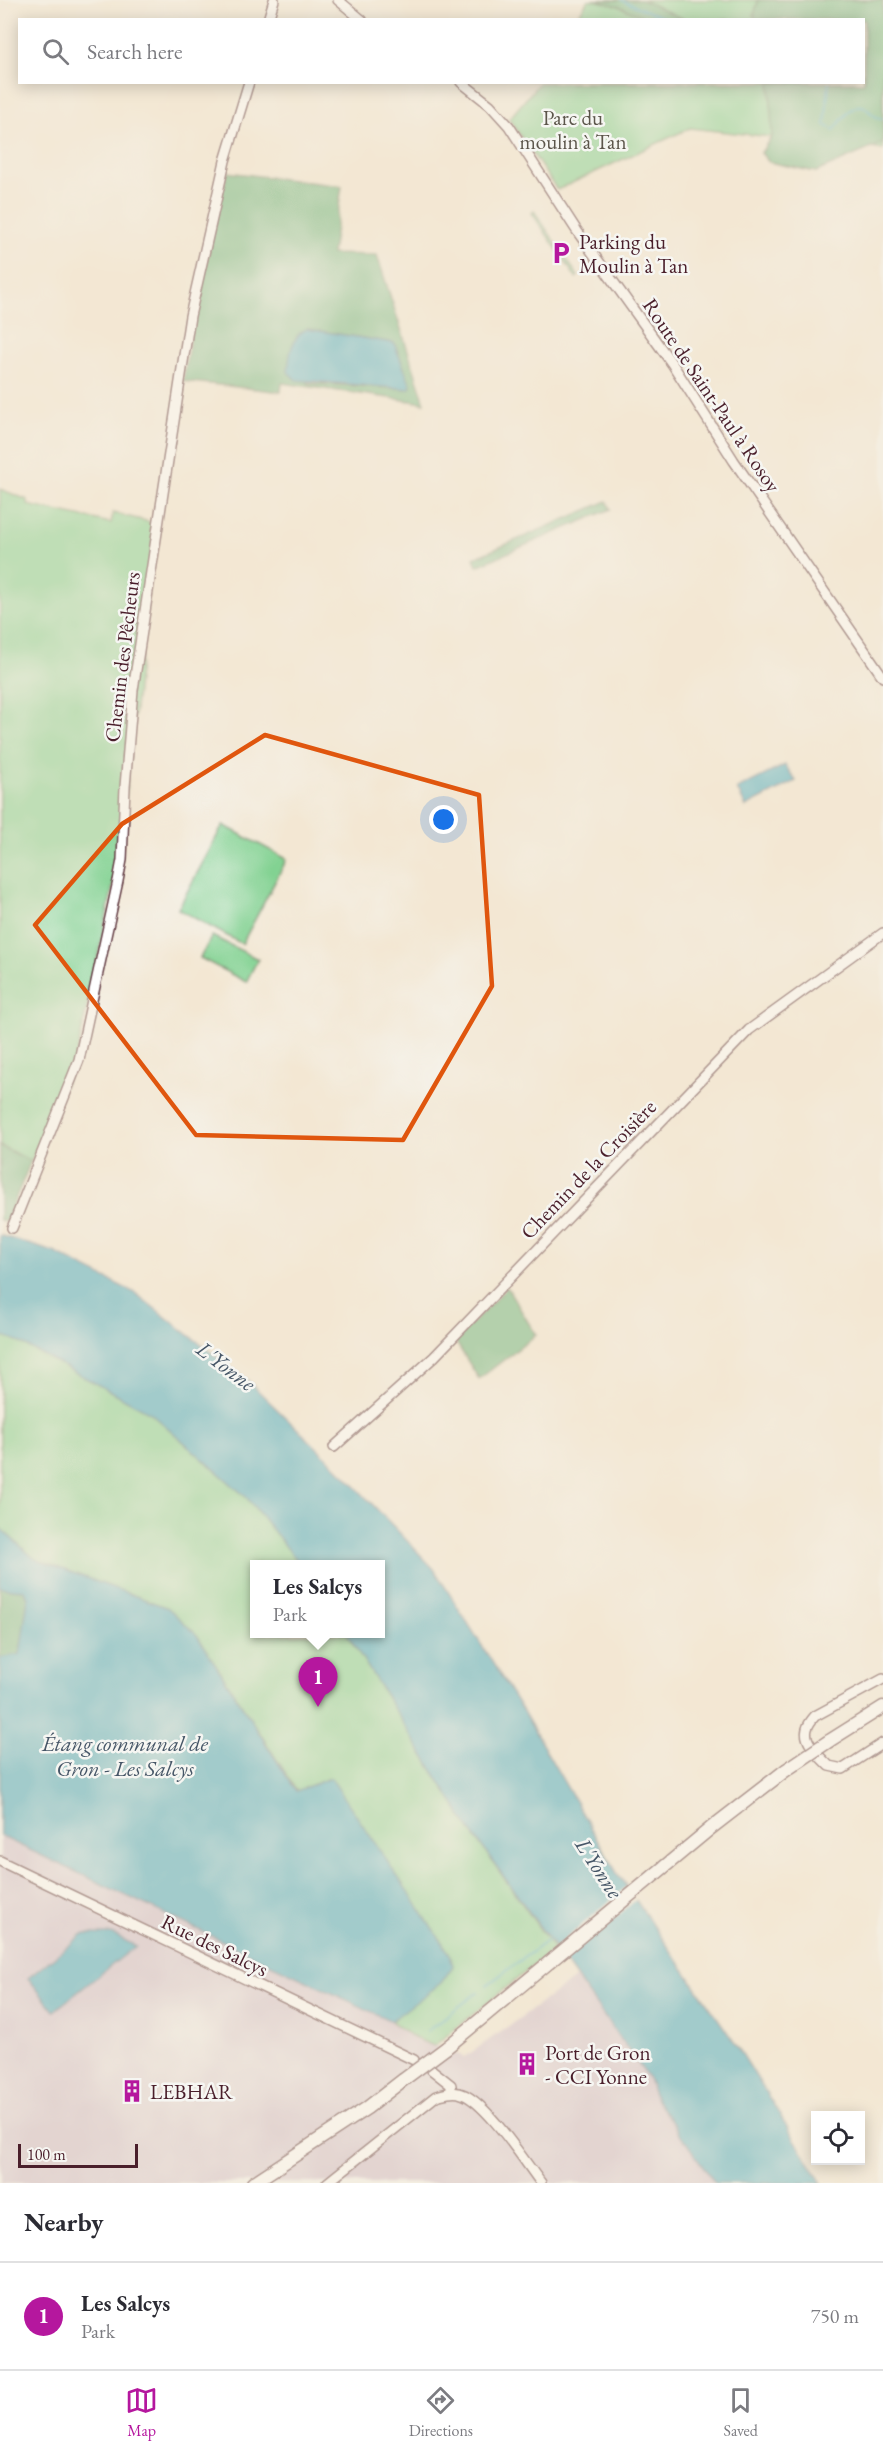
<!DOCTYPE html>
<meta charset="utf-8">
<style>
body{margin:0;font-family:"EB Garamond",serif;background:#f2f2f3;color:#2b2b33}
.controls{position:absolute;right:18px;bottom:18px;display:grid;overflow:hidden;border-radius:0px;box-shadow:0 3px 15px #0003}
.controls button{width:54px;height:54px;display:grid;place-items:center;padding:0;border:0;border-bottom:2px solid #e1e1e2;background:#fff;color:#2b2b33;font:30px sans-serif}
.scale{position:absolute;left:18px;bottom:15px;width:120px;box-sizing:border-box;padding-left:6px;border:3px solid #4a1f2b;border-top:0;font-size:16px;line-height:21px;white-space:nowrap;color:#4a1f2b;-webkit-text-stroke:4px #f6f6f2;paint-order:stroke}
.you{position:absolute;left:444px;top:820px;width:21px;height:21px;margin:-15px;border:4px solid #fff;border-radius:50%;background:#1a73e8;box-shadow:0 0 0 9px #1a73e833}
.badge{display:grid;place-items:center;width:39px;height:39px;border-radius:50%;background:#b5179e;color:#fff;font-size:20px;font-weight:700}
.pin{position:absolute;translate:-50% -50px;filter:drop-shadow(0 2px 3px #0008)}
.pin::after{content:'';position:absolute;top:32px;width:21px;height:18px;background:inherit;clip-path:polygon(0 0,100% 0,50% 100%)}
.popup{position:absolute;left:250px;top:1560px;width:135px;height:78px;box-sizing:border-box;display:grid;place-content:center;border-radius:0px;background:#fff;filter:drop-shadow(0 2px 4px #0005);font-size:20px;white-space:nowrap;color:#7c7c81}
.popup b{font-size:22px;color:#2b2b33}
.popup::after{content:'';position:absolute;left:50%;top:100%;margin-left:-12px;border:12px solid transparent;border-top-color:#fff}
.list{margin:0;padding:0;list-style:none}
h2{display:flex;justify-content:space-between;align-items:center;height:78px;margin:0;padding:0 24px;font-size:26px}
h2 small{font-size:20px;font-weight:400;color:#7c7c81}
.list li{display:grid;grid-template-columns:39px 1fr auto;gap:18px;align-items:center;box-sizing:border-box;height:108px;padding:0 24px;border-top:2px solid #e1e1e2}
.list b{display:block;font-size:22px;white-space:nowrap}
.list p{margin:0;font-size:20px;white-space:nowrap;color:#7c7c81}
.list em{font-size:20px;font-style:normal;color:#7c7c81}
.icon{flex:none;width:33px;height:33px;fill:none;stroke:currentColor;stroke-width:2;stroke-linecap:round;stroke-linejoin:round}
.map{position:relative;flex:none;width:883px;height:2183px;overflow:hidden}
.search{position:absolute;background:#fff;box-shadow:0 3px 15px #0003;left:18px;right:18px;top:18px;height:66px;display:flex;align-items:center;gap:15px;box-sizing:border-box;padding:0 21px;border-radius:0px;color:#7c7c81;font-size:22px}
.sheet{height:186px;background:#fff}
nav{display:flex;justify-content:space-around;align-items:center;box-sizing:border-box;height:84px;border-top:2px solid #e1e1e2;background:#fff;font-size:16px;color:#7c7c81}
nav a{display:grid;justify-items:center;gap:3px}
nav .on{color:#b5179e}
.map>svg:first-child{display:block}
</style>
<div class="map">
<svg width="883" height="2183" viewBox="0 0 883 2183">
<rect width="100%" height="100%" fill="#f6f6f2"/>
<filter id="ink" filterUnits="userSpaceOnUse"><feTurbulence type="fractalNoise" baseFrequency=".0167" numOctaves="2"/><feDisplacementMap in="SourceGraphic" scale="12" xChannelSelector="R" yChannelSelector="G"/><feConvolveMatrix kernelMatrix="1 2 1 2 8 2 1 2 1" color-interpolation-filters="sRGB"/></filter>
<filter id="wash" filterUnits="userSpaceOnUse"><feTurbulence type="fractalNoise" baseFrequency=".008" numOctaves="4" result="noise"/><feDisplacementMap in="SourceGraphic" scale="24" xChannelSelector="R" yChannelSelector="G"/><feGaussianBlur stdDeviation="1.35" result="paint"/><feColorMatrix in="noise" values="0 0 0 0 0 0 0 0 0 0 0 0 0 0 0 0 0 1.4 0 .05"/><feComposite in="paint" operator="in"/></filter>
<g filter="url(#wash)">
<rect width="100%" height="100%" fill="#f3e7d3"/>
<polygon fill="#d0bdcd" points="0,1836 391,2021 414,2038 465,2057 576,1978 647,2076 656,2100 715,2183 0,2183"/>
<g fill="#82d292" stroke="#66785e" stroke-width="1.5">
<polygon points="588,0 883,0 883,150 870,148 816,172 769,162 761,153 771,137 690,128 557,190 509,119 539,83 864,82 864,20 576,19"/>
<polygon points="534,211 578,276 576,278 532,213"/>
<polygon points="0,489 28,500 28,505 111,523 113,513 150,522 154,530 119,859 76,1058 31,1161 0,1146"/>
<polygon points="223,825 287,859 242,944 178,909"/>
<polygon points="212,936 258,959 246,982 200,958"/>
<polygon points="0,1335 15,1340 151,1413 247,1498 300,1564 255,1564 255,1634 347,1634 471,1831 554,1949 434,2046 414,2038 391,2021 396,2018 330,1778 297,1791 197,1635 168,1608 35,1559 0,1528"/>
</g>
<g fill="#69b47c" stroke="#5a6a54" stroke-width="1.5" fill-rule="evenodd">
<polygon points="594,0 642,0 684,19 648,19 618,6"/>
<polygon points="758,0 883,0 883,143 816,172 769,162 761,153 772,137 770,83 864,82 864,20 757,19 754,16"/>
<path d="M227 172 342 186 332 254 377 255 425 403 282 383 281 392 183 381 194 314ZM307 329 394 343 411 386 409 389 308 383Z"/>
<polygon points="607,501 611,509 477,566 474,558"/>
<polygon points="0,1146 31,1161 6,1222 0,1220"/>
<polygon points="507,1287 536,1335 479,1379 455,1341"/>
<polygon points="0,1588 24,1590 28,1598 20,1655 0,1658"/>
</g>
<g fill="#40a8c0" stroke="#456476" stroke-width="1.5">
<path d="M307 329 394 343 411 386 409 389 296 380 288 372C289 357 291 335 307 329Z"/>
<polygon points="785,765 796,781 746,807 737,789"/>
<polygon points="0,1235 54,1252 135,1293 248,1381 338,1468 434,1569 524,1713 617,1873 739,2049 822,2183 715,2183 656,2100 647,2076 471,1831 347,1634 381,1634 381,1564 300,1564 247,1498 151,1413 15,1340 0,1335"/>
<polygon points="0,1528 35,1559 168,1608 197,1635 296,1791 331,1778 450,1954 453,1966 441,1983 391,2021 0,1836 0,1658 20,1654 28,1598 24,1590 0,1588"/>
<polygon points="83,1934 112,1934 136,1946 54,2011 28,1978"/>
</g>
<polygon fill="#f3e7d3" points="629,1885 638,1898 561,1962 552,1951"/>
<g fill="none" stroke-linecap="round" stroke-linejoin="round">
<g stroke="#40a8c0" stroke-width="2">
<polyline points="621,0 669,20"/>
<path d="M829 82 825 125 834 130C841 122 855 97 867 109 873 115 874 117 883 119"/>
<polyline points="487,1985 548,1940"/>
<polyline points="427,2031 478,1992"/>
</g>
</g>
</g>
<g filter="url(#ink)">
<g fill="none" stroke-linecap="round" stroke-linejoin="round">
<g stroke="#633d44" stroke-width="12">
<g id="minor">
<polyline points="338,0 362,20"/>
<polyline points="268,20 274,0"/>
<polyline points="461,82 490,105 509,126 577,231 673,365 734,461 883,677"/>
<polyline points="12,1228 79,1060 118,881 122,860 125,787 133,690 190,316 225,161 249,82"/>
<polyline points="334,1447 434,1357 749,1030 883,933"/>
<path d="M810 1744C803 1733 807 1725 815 1716L883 1679"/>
<polyline points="820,1757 829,1766 843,1769 883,1743"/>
<polyline points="0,1861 414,2060"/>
<polyline points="432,2070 451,2085 451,2092"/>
<path d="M327 2183 436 2096C444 2094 451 2091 459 2093 484 2098 525 2162 541 2183"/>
</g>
</g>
<g stroke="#633d44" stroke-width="15">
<g id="major">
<polyline points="829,1741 883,1707"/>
<polyline points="446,2048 711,1828 786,1770"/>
<polyline points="253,2183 367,2108 403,2080"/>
</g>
</g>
<use href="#minor" stroke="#fff" stroke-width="9"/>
<use href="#major" stroke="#fff" stroke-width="12"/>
<g stroke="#633d44" stroke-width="15" stroke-linecap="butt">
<g id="major-bridge">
<polyline points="786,1770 829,1741"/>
<polyline points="403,2080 446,2048"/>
</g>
</g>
<use href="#major-bridge" stroke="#fff" stroke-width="12"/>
</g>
</g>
<path d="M0 0H883V2183H0ZM265 735 479 795 492 986 403 1140 196 1135 35 925 122 824Z" fill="#f3e7d3" fill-opacity=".55" fill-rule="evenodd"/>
<path fill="none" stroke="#e0560e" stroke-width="4.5" stroke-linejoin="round" d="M265 735 479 795 492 986 403 1140 196 1135 35 925 122 824Z"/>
<defs>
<g id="parking-bare" transform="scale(1.8)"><path d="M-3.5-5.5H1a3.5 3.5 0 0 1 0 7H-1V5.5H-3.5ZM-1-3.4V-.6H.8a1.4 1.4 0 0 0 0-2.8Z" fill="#b5179e" stroke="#f6f6f2" stroke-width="2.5" paint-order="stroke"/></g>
<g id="building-bare" transform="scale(1.8)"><path d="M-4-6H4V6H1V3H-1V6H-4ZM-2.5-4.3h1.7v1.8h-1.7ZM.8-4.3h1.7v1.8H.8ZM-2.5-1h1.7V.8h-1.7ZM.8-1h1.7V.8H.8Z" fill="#b5179e" stroke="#f6f6f2" stroke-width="2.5" paint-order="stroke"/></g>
</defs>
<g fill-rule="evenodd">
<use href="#parking-bare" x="561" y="253"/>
<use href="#building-bare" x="527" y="2064"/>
<use href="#building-bare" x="132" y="2091"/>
</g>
<g text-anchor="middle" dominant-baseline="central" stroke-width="5" stroke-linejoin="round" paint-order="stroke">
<g font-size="21" fill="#5b554a" stroke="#f6f6f2">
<text x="573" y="117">Parc du<tspan x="573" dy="24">moulin à Tan</tspan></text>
</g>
<g font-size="21" fill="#4a1f2b" stroke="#f6f6f2" text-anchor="start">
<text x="579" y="241">Parking du<tspan x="579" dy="24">Moulin à Tan</tspan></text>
<text x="545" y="2052">Port de Gron<tspan x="545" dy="24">- CCI Yonne</tspan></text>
<text x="150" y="2091">LEBHAR</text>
</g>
<g font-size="21" fill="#4a1f2b" stroke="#f6f6f2">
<text transform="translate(712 395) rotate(56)">Route de Saint-Paul à Rosoy</text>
<text transform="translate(122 657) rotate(-83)">Chemin des Pêcheurs</text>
<text transform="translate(588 1169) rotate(-46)">Chemin de la Croisière</text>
<text transform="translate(215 1945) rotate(26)">Rue des Salcys</text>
</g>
<g font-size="22" font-style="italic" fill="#465667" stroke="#f6f6f2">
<text transform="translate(226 1366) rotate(37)">L'Yonne</text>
<text x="125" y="1743">Étang communal de<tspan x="125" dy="25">Gron - Les Salcys</tspan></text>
<text transform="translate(599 1868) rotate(57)">L'Yonne</text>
</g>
</g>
</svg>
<div class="controls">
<button><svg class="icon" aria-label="locate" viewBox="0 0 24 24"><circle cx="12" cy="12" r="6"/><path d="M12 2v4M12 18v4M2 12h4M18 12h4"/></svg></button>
</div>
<div class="scale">100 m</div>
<div class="you"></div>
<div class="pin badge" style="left:318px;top:1707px">1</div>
<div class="popup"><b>Les Salcys</b>Park</div>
<div class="search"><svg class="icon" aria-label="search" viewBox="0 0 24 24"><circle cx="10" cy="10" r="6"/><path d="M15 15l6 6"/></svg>Search here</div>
</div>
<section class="sheet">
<h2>Nearby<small></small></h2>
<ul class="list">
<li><span class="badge">1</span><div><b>Les Salcys</b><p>Park</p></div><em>750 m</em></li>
</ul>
</section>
<nav>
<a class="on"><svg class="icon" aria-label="map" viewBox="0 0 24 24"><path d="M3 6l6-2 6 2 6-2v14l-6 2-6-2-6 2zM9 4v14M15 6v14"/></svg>Map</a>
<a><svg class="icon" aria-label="directions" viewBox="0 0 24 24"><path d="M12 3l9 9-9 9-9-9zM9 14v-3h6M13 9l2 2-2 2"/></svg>Directions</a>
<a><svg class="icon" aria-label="saved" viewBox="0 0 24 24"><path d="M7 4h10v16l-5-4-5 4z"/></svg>Saved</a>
</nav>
